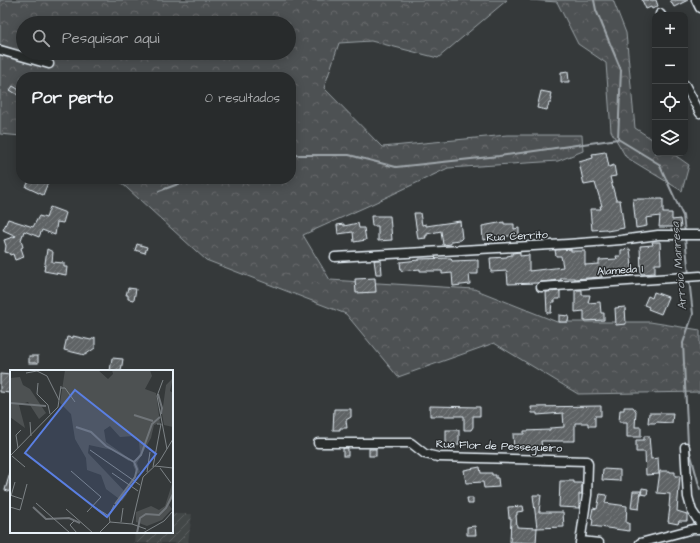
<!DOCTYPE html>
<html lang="pt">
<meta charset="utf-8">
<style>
body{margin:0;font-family:"Architects Daughter",sans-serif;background:#343738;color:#f1f3f6}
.controls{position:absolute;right:12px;top:12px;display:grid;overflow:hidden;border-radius:8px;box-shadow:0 2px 10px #0003}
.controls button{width:36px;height:36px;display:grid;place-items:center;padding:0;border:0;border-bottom:1px solid #444748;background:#282b2c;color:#f1f3f6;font:20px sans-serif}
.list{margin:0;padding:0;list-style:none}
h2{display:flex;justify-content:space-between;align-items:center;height:52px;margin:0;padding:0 16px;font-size:17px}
h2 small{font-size:13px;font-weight:400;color:#a5a7a9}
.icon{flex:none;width:22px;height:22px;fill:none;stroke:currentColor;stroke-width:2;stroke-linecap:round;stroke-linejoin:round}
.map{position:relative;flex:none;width:700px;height:543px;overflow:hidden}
.search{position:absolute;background:#282b2c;box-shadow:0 2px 10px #0003;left:16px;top:16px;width:280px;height:44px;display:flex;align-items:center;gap:10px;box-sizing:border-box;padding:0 14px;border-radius:22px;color:#a5a7a9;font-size:15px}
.panel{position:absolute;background:#282b2c;box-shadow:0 2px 10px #0003;left:16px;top:72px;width:280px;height:112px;border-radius:16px}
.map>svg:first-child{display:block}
</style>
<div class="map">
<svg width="700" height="543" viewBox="0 0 700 543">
<defs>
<pattern id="industrial-furrows" width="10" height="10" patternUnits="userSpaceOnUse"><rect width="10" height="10" fill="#424647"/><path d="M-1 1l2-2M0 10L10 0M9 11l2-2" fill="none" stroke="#5d6162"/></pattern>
<pattern id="forest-crowns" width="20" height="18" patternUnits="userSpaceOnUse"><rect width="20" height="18" fill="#4d5152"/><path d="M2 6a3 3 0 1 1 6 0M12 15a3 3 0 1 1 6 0" fill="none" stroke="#676a6c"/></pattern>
<pattern id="building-hatch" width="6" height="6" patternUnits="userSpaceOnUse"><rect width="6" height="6" fill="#5f6365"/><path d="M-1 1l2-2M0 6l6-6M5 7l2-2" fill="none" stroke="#767a7c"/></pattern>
</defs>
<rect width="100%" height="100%" fill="#35393a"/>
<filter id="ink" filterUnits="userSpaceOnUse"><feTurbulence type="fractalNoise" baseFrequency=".025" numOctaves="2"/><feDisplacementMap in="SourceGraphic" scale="8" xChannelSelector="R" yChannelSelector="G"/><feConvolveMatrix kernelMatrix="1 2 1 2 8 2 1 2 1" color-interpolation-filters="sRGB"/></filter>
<g filter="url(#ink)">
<polygon fill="url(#industrial-furrows)" points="172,514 192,514 188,543 134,543 135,532 172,532"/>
<g fill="url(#forest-crowns)" stroke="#9aa1a5" fill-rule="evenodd">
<path d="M0 0H507L438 58 371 41 339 43 324 88 382 147 507 135H582L583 151 558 161 448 168 372 204 303 235 330 280 474 289 557 322H650L700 330V392L578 394 494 343 398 377 346 314 206 260 117 179H291V77H21V136L0 134ZM23 23H289V53H23Z"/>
<polygon points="530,0 613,0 626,33 635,128 655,141 655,153 672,153 689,165 682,191 626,157 611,131 606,63 578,44 557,2"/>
</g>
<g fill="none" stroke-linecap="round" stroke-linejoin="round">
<g stroke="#a0a7ac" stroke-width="2">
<polyline points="594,0 596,10 621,70 618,139 659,164 683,216 685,233"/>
<polyline points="291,155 349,155 396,167 499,156 618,139"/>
<polyline points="159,191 192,179"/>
<polyline points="685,237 689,275"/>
<polyline points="689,279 693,314 683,343 688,444 700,489"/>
</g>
</g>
<g fill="url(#building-hatch)" stroke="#e8f1f8">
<polygon points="642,0 656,0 658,6 652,9 651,7 646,9"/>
<polygon points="670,0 688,0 674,7"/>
<polygon points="568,71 569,82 561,82 561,72"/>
<polygon points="13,86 21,91 21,97 10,90"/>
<polygon points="541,91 551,93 550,97 552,97 551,103 549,103 547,110 537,108"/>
<polygon points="605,152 606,152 609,167 614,165 616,176 610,177 616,200 620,200 624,228 607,231 606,229 592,230 590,209 601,209 600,206 602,206 595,183 584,185 579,162 593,158 592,154"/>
<polygon points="30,179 46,179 49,180 43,195 26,187"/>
<polygon points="633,199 663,199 663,213 672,213 672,220 680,219 681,227 659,227 660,216 646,218 647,226 636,228"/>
<polygon points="50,207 66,213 63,223 57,222 55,235 42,230 39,237 24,231 21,240 23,247 21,248 24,257 15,260 13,254 10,255 9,253 5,252 6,246 4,240 16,236 3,230 8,219 33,227 39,216 46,218"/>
<polygon points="414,213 420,213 422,225 426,224 426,226 460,221 462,238 460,240 451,241 451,244 443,245 441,231 427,234 427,236 425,236 426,238 418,239"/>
<polygon points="371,216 390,216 392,240 378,241 378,226 372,226"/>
<polygon points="504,222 504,224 514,224 514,229 519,228 519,236 507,236 483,240 482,226"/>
<polygon points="358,223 359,228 364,228 366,240 354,242 353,232 338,234 337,225 344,224 344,226"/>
<polygon points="652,242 660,242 661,264 655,264 655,273 641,274 640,246 653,245"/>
<polygon points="137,244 147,247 145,253 135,250"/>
<polygon points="47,249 53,252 52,262 64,263 64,267 67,267 66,275 44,271"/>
<polygon points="571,249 571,251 585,251 585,265 599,264 599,260 617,259 616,256 621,256 621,250 630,249 633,275 613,277 613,273 602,273 602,277 574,279 574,278 561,278 561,280 541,282 537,283 508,284 507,271 491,272 490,258 507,257 507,256 512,255 512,253 520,252 520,256 529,255 529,271 563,267 561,256 556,256 555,250"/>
<polygon points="449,258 451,258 452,261 478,260 478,274 469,274 470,284 453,286 452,273 442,274 442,271 420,271 420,269 401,271 400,262 419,260 419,259"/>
<polygon points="374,260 381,260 382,274 376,274"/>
<polygon points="375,278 376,292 356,293 355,279"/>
<polygon points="128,288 136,289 134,300 128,299 128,295 126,295"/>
<polygon points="575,290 582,290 582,295 590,295 588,303 600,302 601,313 604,313 604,320 584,321 584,311 575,312"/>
<polygon points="560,291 560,299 555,299 555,302 552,302 551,313 547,313 546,292"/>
<polygon points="654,292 668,297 661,314 648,309 649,307 644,305 648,296 652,298"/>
<polygon points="625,307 626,324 616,325 615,308"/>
<polygon points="559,315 569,316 568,322 559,322"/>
<polygon points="73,336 91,340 95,337 95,348 85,355 64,350 67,337 73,338"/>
<rect x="29" y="356" width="9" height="7"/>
<polygon points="112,358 123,359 121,371 110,371"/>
<polygon points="0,374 11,375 11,393 0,392"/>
<polygon points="430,406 480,407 480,416 473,416 473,427 471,430 464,430 464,416 430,416"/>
<polygon points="601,406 601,416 595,416 595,426 588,426 588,423 575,423 575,441 541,441 542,449 535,449 535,448 514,449 513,434 524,434 524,431 550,430 550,428 564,427 563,413 537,415 537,413 532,413 531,407"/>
<polygon points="624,407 633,407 636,411 635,427 641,427 641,437 627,437 627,422 619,422 620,410 624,410"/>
<polygon points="334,409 351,409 351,417 346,420 347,428 340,428 340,430 333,430"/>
<polygon points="649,413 673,413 672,423 656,422 656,423 648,423"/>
<rect x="446" y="430" width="13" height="15"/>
<polygon points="644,436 649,436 651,459 658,458 659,474 646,475 645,452 636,452 636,440 644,440"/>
<rect x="343" y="448" width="5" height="8"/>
<rect x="369" y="449" width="7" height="7"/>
<polygon points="480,467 481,473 492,473 492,475 496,475 496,478 498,478 499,487 484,488 483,482 466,483 464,470"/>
<polygon points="603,469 620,470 620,481 602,480"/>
<polygon points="660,471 670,471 670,472 675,472 675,476 680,476 677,511 687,514 687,521 679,521 678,524 668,522 670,507 669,507 670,494 657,493"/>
<polygon points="10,473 11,474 11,492 5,490"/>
<polygon points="560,481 574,481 574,483 582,483 582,494 579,494 579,508 559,507"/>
<polygon points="642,488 648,489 647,495 641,494"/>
<polygon points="633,491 641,491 639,509 631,508"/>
<polygon points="600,494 607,495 605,503 627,506 626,523 629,523 629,531 592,526 593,519 591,518 593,508 597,509"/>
<polygon points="533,495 541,495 539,512 563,512 564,527 537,528"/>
<polygon points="467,498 473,498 473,504 468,504"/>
<polygon points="523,506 524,511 517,512 517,515 516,515 517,527 537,528 536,543 510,542 511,518 509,518 508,507"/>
<polygon points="475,526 476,535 467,535 467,527"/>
</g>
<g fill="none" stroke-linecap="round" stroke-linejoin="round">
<g stroke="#e8f1f8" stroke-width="11">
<g id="minor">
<polyline points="696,0 700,8"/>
<polyline points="660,14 661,15"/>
<polyline points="0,50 49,64"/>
<polyline points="685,85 700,113"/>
<polyline points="335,257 568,244 621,240 658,235 700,235"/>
<polyline points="541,287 700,276"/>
<polyline points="318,443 411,443 425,454 438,457 587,461 588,464 587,495 580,543"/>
<polyline points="685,447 688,497 692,511 700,523"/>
<polyline points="581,541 599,543"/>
<polyline points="640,543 693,529 700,529"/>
</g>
</g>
<use href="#minor" stroke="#2a2d2e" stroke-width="8"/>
</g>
</g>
<g text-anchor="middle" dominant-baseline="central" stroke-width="3" stroke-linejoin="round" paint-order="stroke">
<g font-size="11" fill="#e8f1f8" stroke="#2a2d2e">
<text transform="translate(517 236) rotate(-3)">Rua Cerrito</text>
<text transform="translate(620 270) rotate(-4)">Alameda 1</text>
<text transform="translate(499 446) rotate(2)">Rua Flor de Pessegueiro</text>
</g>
<g font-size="12" font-style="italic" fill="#acb3b8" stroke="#2a2d2e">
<text transform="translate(679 266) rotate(-95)">Arroio Manresa</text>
</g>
</g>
<g transform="translate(10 370)">
<rect width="163" height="163" fill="#35393a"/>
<path d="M55 0H88L98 9 103 4 102 0H140L142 6 135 19 146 23 150 53 144 55 141 68 127 93 130 102 127 104 123 95 130 83 129 71 124 66 110 67 100 56 94 60 96 72 120 89 119 91 102 80 79 75 78 83 117 124 112 131 96 119 91 105 77 100 76 88 65 69 61 44 50 33ZM10 7 13 15 20 19 36 43 29 49 18 32 9 35 15 58 0 47V8ZM163 8 160 21 163 23V57L154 55 152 44 156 15ZM163 111V127L159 135 162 139 152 150 137 156 126 152V142L141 136 149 140 155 136Z" fill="#4d5152"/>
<path fill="none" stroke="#707579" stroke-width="2" d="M148 24 152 38 151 44M0 33 36 36M124 45 143 51M66 57 81 62 96 76 124 92M105 134 125 107 127 99 124 92 131 85 142 54 150 47M23 137 36 149 59 148 70 153M127 163 130 148 136 144 149 145 156 138 163 124"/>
<path fill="none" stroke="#7d8386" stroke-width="1" d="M16 3 27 1 37 6 49 30M153 10 147 26 157 79M28 13 27 24 38 35 40 44M51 18H55L65 32M20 52 21 66M8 78 6 65 11 60M80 80 130 115M0 86 48 37 51 16M2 86 15 97M145 96 163 98M143 97 151 54H147M150 98 161 113M61 101 91 127 77 142M137 102 140 82M102 103 128 121M0 125 12 129M1 126 5 112M26 133 60 163M83 136 99 146 100 152M0 137 10 140 17 114M56 139 83 163M99 146 104 135M64 151 60 155 67 163M111 152 113 138M122 154 133 107 149 92 163 69M89 163 100 152 122 154 136 159M133 163 154 151 163 141"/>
<path fill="#5a7fe2" fill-opacity="0.15" stroke="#5a7fe2" stroke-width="2" d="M65 20 146 84 97 147 15 83Z"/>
<rect width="163" height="163" fill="none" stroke="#e8f1f8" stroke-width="2"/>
</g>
</svg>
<div class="controls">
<button>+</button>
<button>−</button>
<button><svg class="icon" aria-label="locate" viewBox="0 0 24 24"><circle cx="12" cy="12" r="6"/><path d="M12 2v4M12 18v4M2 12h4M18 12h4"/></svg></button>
<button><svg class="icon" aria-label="layers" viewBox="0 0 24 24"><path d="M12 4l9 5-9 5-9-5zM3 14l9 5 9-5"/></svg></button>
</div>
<div class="search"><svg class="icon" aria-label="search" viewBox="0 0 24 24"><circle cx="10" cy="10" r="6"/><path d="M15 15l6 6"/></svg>Pesquisar aqui</div>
<section class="panel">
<h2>Por perto<small>0 resultados</small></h2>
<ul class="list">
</ul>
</section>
</div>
